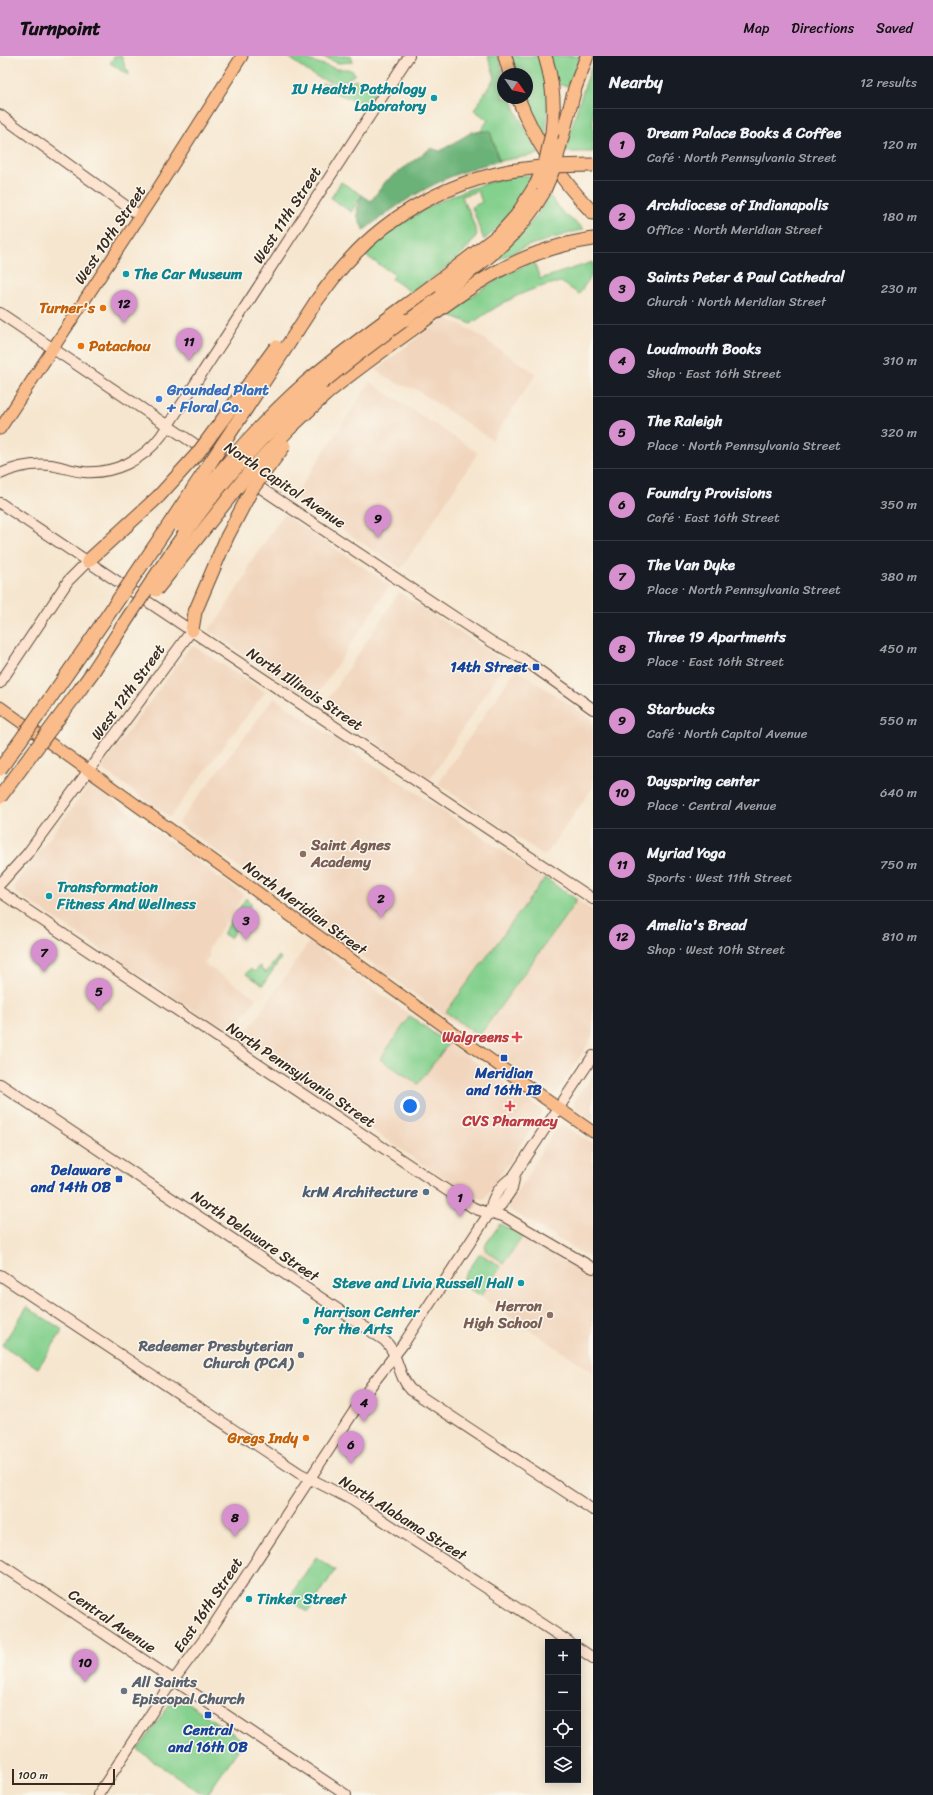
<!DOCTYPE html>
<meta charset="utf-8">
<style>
body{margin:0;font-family:Sriracha,sans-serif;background:#20242c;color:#f1f3f6}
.controls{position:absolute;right:12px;bottom:12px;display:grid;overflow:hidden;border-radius:0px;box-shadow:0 2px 10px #0003}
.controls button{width:36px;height:36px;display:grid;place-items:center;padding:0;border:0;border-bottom:1px solid #363941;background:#171b24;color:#f1f3f6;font:20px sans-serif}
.compass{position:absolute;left:497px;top:12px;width:36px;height:36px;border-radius:50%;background:#171b24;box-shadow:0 2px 10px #0003;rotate:124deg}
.scale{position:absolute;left:12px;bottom:10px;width:103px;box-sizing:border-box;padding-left:4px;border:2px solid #3b2a1e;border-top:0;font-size:11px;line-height:14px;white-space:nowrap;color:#3b2a1e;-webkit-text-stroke:3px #fbf7ec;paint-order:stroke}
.you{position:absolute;left:410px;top:1050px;width:14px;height:14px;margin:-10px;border:3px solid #fff;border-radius:50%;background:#1a73e8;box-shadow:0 0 0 6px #1a73e833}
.badge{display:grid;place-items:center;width:26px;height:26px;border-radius:50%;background:#d690ce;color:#111;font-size:13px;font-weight:700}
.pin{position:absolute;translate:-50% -33px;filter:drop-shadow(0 1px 2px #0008)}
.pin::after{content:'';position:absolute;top:21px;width:14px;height:12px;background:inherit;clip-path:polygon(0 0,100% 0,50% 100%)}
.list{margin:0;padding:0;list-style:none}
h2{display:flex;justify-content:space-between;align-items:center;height:52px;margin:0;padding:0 16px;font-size:17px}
h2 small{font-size:13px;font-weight:400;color:#9ea1a6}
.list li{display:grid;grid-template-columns:26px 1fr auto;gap:12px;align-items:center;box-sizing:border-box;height:72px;padding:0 16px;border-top:1px solid #363941}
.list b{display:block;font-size:15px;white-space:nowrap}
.list p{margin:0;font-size:13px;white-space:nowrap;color:#9ea1a6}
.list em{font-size:13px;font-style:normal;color:#9ea1a6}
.icon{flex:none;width:22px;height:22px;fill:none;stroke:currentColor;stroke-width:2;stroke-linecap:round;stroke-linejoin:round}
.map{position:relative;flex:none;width:593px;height:1739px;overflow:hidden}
header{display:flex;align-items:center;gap:24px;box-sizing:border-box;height:56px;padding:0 20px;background:#d690ce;color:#111}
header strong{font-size:19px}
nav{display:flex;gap:22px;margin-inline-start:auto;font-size:14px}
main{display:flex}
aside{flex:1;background:#171b24}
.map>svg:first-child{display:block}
</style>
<header>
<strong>Turnpoint</strong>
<nav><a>Map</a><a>Directions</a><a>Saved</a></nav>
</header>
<main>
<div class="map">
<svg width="593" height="1739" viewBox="0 0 593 1739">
<rect width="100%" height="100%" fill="#fbf7ec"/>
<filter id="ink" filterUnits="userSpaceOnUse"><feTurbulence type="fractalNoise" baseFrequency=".025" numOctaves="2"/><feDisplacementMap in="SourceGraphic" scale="8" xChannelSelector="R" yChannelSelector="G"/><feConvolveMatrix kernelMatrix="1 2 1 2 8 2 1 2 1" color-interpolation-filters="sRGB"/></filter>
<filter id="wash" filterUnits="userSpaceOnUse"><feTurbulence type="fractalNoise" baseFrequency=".012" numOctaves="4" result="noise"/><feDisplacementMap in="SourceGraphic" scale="16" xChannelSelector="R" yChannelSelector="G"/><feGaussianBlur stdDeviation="0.9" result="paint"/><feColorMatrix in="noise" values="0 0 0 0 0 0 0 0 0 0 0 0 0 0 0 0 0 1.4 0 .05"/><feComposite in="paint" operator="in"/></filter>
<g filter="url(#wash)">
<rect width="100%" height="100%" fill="#f6e6cf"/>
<g fill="#f1d5bd">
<polygon points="444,261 466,271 536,318 492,384 420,336 415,333 398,328 376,314"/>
<polygon points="370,326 477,396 476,400 401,513 294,441"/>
<polygon points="284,458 390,529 313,645 208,574 218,563 247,518 249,509"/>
<polygon points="399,536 506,607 430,723 323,651"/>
<polygon points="194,590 265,636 170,761 101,712 189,593"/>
<polygon points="516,613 593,664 593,731 545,800 438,728"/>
<polygon points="274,642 593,855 593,978 584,995 557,1036 555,1038 524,1017 178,767"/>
<polygon points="90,728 244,839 209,891 209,900 205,907 206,909 256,942 231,980 15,836 15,828"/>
<polygon points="309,886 543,1055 484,1144 465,1136 240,986"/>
<polygon points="593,1018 593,1064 576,1053 573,1047"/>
<polygon points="561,1068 593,1087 593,1204 507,1152 532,1113 535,1105 558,1070"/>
<polygon points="499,1167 593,1221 593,1316 460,1227"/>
</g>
<g fill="#84d08d" stroke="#607d56">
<polygon points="115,0 122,0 125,11 129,16 128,19 110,7"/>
<path d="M288 0H302L311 5 337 13H348L353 15 355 18C334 38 305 15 288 0Z"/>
<polygon points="321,0 351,0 353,6 338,7"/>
<polygon points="488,0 499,0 503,18 503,42 511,42 518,60 539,98 499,105 490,75 480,76 488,64 474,54 495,21"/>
<polygon points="511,0 540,0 548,37 546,85 525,42 527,42 527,18 516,18"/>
<polygon points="549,0 580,0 570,27 568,30 559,29 557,26"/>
<polygon points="593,6 593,96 565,96 577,53"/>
<polygon points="356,24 376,34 367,49 325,33 322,27 339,29"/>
<path d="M517 119 535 120C521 145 505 166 484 184L472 151 482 146 478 135 462 140 466 152H468L477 178C465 201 437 217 417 233L411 236 392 223 395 219 365 199C408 155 458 133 517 119Z"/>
<polygon points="341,126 362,139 351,156 331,142"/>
<path d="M549 139 563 157 584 173 527 190 485 210C510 190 534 169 549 139Z"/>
<path d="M534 206 540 223 593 206V217L579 238 561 226C526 232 499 248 471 268L448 258C475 237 502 218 534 206Z"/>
<polygon points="545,822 577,844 479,980 446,956"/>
<polygon points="246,842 252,848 231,881 229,881 223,878"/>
<polygon points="279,900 281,902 263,929 246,918 250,913 255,916 259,910 261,911 261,913 266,917"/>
<polygon points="410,960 448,988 418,1028 380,1003"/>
<polygon points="500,1168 523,1180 504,1207 485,1194 486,1192 484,1191"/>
<polygon points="479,1199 482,1199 501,1211 481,1240 460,1227"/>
<polygon points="27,1251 63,1274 38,1312 2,1289"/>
<polygon points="316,1501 335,1514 308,1556 288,1543"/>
<polygon points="176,1639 244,1685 207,1739 204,1739 138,1694"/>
</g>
<path fill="#6bb278" stroke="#536e4b" d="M485 75H490L499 105C446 117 406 142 364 174 356 162 355 152 362 139L371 145 386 125 431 92 440 95 472 76Z"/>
</g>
<g filter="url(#ink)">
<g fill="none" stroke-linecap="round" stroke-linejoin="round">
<g stroke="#574639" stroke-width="12">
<g id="secondary">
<polyline points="0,59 140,160"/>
<polyline points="365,67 409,0"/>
<polyline points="0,257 232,413"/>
<path d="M0 418C15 411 34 407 51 409 62 411 73 415 84 416 114 418 143 404 161 380L363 70"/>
<polyline points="250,425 492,586 523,603 593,653"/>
<polyline points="0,447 593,843"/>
<polyline points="0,627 68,525 88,505"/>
<polyline points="0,828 27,798 192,574"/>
<path d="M0 836 472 1151C482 1157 494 1156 505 1161L593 1212"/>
<path d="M0 1028 384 1284C399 1297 397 1320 411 1334L593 1454"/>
<path d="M490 1156C492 1140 500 1129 514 1120"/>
<polyline points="0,1219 299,1417 352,1444 569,1586"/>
<polyline points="0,1508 346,1739"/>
<polyline points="578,1592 593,1602"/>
<polyline points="98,1739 167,1633 208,1578 370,1331 404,1287 490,1156 501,1149 512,1133 515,1118 593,1000"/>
</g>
</g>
<g stroke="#574639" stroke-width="13">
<g id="primary">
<polyline points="0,373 157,134 242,0"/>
<polyline points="0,651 544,1042 593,1076"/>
</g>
</g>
<g stroke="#574639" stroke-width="15">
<g id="highway">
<polyline points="505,0 510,18"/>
<path d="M545 0C553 25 555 51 552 77"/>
<path d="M518 42C535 85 560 123 593 157"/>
<polyline points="560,89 575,32 587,0"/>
<polyline points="432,230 500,178 517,159 537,127"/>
<path d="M317 244C327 231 337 216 349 204 391 157 449 127 509 115"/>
<path d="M404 264C454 226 512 193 543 137"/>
<path d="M325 339C352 316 381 296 410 275 469 231 518 194 593 183"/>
<polyline points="88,505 159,440"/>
<polyline points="192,574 195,556 227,481"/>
<polyline points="81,632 92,617"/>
</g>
</g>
<use href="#secondary" stroke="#fde4d0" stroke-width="10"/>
<use href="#primary" stroke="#f9bc8a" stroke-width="11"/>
<use href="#highway" stroke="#f9bc8a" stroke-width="13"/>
<g stroke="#574639" stroke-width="15" stroke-linecap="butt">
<g id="highway-bridge">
<polyline points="509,115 548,110 593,109"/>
<polyline points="537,127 546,104 552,77"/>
<polyline points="543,137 555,109 560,89"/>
<polyline points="159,440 198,397 276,291"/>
<path d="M180 469C216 418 257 370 304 328 345 293 389 262 432 230"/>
<polyline points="227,481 252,433 284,390"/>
<polyline points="156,534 251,414 289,373 325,339"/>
<path d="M92 617C139 546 184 471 240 407 288 351 345 307 404 264"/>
<path d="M0 713C110 560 214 403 317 244"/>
<polyline points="0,741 81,632"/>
</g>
</g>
<use href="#highway-bridge" stroke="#f9bc8a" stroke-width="13"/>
</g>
</g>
<g fill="#0f9aa8" stroke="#fbf7ec" stroke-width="1.5">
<circle cx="434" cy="42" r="4"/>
<circle cx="126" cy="218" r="4"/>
<circle cx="49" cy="840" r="4"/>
<circle cx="521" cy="1227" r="4"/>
<circle cx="306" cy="1265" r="4"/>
<circle cx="249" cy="1543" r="4"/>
</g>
<g fill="#e8710a" stroke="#fbf7ec" stroke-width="1.5">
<circle cx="103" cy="252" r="4"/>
<circle cx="81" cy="290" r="4"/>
<circle cx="306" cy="1382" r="4"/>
</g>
<circle fill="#3f7fe0" stroke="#fbf7ec" stroke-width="1.5" cx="159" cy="343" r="4"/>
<g fill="#1a4fb4" stroke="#fbf7ec" stroke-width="1.5">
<rect x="532" y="607" width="8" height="8" rx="2"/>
<rect x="500" y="998" width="8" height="8" rx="2"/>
<rect x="115" y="1119" width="8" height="8" rx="2"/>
<rect x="204" y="1655" width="8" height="8" rx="2"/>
</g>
<g fill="#8d6e63" stroke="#fbf7ec" stroke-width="1.5">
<circle cx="303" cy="798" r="4"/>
<circle cx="550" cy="1259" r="4"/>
</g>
<g fill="#e0444e" stroke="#fbf7ec" stroke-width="1.5">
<path d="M515 975h4v4h4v4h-4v4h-4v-4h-4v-4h4z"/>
<path d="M508 1044h4v4h4v4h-4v4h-4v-4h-4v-4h4z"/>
</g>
<circle fill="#5c6f8a" stroke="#fbf7ec" stroke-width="1.5" cx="426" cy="1136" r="4"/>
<g fill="#6b7280" stroke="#fbf7ec" stroke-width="1.5">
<circle cx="301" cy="1299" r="4"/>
<circle cx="124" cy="1635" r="4"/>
</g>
<g text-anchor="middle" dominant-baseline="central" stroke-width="3" stroke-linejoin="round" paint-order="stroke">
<g font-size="15" font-weight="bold" fill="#0d838f" stroke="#fbf7ec" text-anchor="start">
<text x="426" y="33" text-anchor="end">IU Health Pathology<tspan x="426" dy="17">Laboratory</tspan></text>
<text x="134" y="218">The Car Museum</text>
<text x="57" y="831">Transformation<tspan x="57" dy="17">Fitness And Wellness</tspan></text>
<text x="513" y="1227" text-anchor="end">Steve and Livia Russell Hall</text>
<text x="314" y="1256">Harrison Center<tspan x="314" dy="17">for the Arts</tspan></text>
<text x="257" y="1543">Tinker Street</text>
</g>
<g font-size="15" fill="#3b2a1e" stroke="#fbf7ec">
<text transform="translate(287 159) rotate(-57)">West 11th Street</text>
<text transform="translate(110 179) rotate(-56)">West 10th Street</text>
<text transform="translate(285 429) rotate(34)">North Capitol Avenue</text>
<text transform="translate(305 633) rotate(34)">North Illinois Street</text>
<text transform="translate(128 636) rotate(-54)">West 12th Street</text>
<text transform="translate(305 852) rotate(36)">North Meridian Street</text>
<text transform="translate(301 1019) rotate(34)">North Pennsylvania Street</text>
<text transform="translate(255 1180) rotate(34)">North Delaware Street</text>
<text transform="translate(403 1462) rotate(32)">North Alabama Street</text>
<text transform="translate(208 1549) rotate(-56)">East 16th Street</text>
<text transform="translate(112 1565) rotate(34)">Central Avenue</text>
</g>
<g font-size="15" font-weight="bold" fill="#c56008" stroke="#fbf7ec" text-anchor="end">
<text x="95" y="252">Turner's</text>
<text x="89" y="290" text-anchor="start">Patachou</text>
<text x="298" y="1382">Gregs Indy</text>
</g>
<g font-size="15" font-weight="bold" fill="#366cbe" stroke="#fbf7ec" text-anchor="start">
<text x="167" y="334">Grounded Plant<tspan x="167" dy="17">+ Floral Co.</tspan></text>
</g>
<g font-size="15" font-weight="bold" fill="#164399" stroke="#fbf7ec" text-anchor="end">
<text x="528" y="611">14th Street</text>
<text x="504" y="1017" text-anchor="middle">Meridian<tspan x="504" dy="17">and 16th IB</tspan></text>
<text x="111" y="1114">Delaware<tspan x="111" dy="17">and 14th OB</tspan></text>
<text x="208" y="1674" text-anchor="middle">Central<tspan x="208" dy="17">and 16th OB</tspan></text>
</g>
<g font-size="15" font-weight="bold" fill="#785e54" stroke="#fbf7ec" text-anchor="start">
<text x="311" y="789">Saint Agnes<tspan x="311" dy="17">Academy</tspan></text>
<text x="542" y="1250" text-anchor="end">Herron<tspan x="542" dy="17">High School</tspan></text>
</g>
<g font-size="15" font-weight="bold" fill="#be3a42" stroke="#fbf7ec" text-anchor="end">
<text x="509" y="981">Walgreens</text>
<text x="510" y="1065" text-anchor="middle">CVS Pharmacy</text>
</g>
<g font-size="15" font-weight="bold" fill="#4e5e75" stroke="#fbf7ec" text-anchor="end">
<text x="418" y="1136">krM Architecture</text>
</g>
<g font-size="15" font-weight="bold" fill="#5b616d" stroke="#fbf7ec" text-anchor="end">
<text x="293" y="1290">Redeemer Presbyterian<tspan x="293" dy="17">Church (PCA)</tspan></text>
<text x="132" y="1626" text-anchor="start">All Saints<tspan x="132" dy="17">Episcopal Church</tspan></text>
</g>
</g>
</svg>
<div class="controls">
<button>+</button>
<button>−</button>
<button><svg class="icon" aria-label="locate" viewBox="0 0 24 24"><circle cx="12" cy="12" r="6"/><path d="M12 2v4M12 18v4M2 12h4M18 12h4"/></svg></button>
<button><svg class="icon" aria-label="layers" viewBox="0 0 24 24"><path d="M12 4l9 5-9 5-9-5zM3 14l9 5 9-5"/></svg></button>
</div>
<svg class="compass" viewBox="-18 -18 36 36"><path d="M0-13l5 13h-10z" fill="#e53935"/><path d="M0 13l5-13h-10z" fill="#9ea1a6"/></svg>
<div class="scale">100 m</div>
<div class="you"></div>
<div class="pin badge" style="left:460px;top:1161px">1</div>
<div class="pin badge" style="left:381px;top:862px">2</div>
<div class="pin badge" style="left:246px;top:884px">3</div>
<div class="pin badge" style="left:364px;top:1366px">4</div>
<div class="pin badge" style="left:99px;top:955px">5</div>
<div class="pin badge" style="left:351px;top:1408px">6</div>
<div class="pin badge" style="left:44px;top:916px">7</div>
<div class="pin badge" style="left:235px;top:1481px">8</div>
<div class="pin badge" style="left:378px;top:482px">9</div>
<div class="pin badge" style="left:85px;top:1626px">10</div>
<div class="pin badge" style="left:189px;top:305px">11</div>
<div class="pin badge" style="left:124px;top:267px">12</div>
</div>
<aside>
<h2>Nearby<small>12 results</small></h2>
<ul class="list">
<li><span class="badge">1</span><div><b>Dream Palace Books &amp; Coffee</b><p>Café · North Pennsylvania Street</p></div><em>120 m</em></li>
<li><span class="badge">2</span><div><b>Archdiocese of Indianapolis</b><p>Office · North Meridian Street</p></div><em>180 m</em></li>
<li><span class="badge">3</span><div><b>Saints Peter &amp; Paul Cathedral</b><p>Church · North Meridian Street</p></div><em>230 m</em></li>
<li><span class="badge">4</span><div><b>Loudmouth Books</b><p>Shop · East 16th Street</p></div><em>310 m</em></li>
<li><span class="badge">5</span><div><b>The Raleigh</b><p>Place · North Pennsylvania Street</p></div><em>320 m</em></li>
<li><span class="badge">6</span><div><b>Foundry Provisions</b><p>Café · East 16th Street</p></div><em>350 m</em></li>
<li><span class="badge">7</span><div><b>The Van Dyke</b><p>Place · North Pennsylvania Street</p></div><em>380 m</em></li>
<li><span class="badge">8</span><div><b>Three 19 Apartments</b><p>Place · East 16th Street</p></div><em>450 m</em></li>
<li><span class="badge">9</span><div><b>Starbucks</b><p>Café · North Capitol Avenue</p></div><em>550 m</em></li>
<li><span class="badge">10</span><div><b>Dayspring center</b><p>Place · Central Avenue</p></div><em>640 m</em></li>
<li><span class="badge">11</span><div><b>Myriad Yoga</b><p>Sports · West 11th Street</p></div><em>750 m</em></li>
<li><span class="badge">12</span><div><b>Amelia's Bread</b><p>Shop · West 10th Street</p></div><em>810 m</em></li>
</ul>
</aside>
</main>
